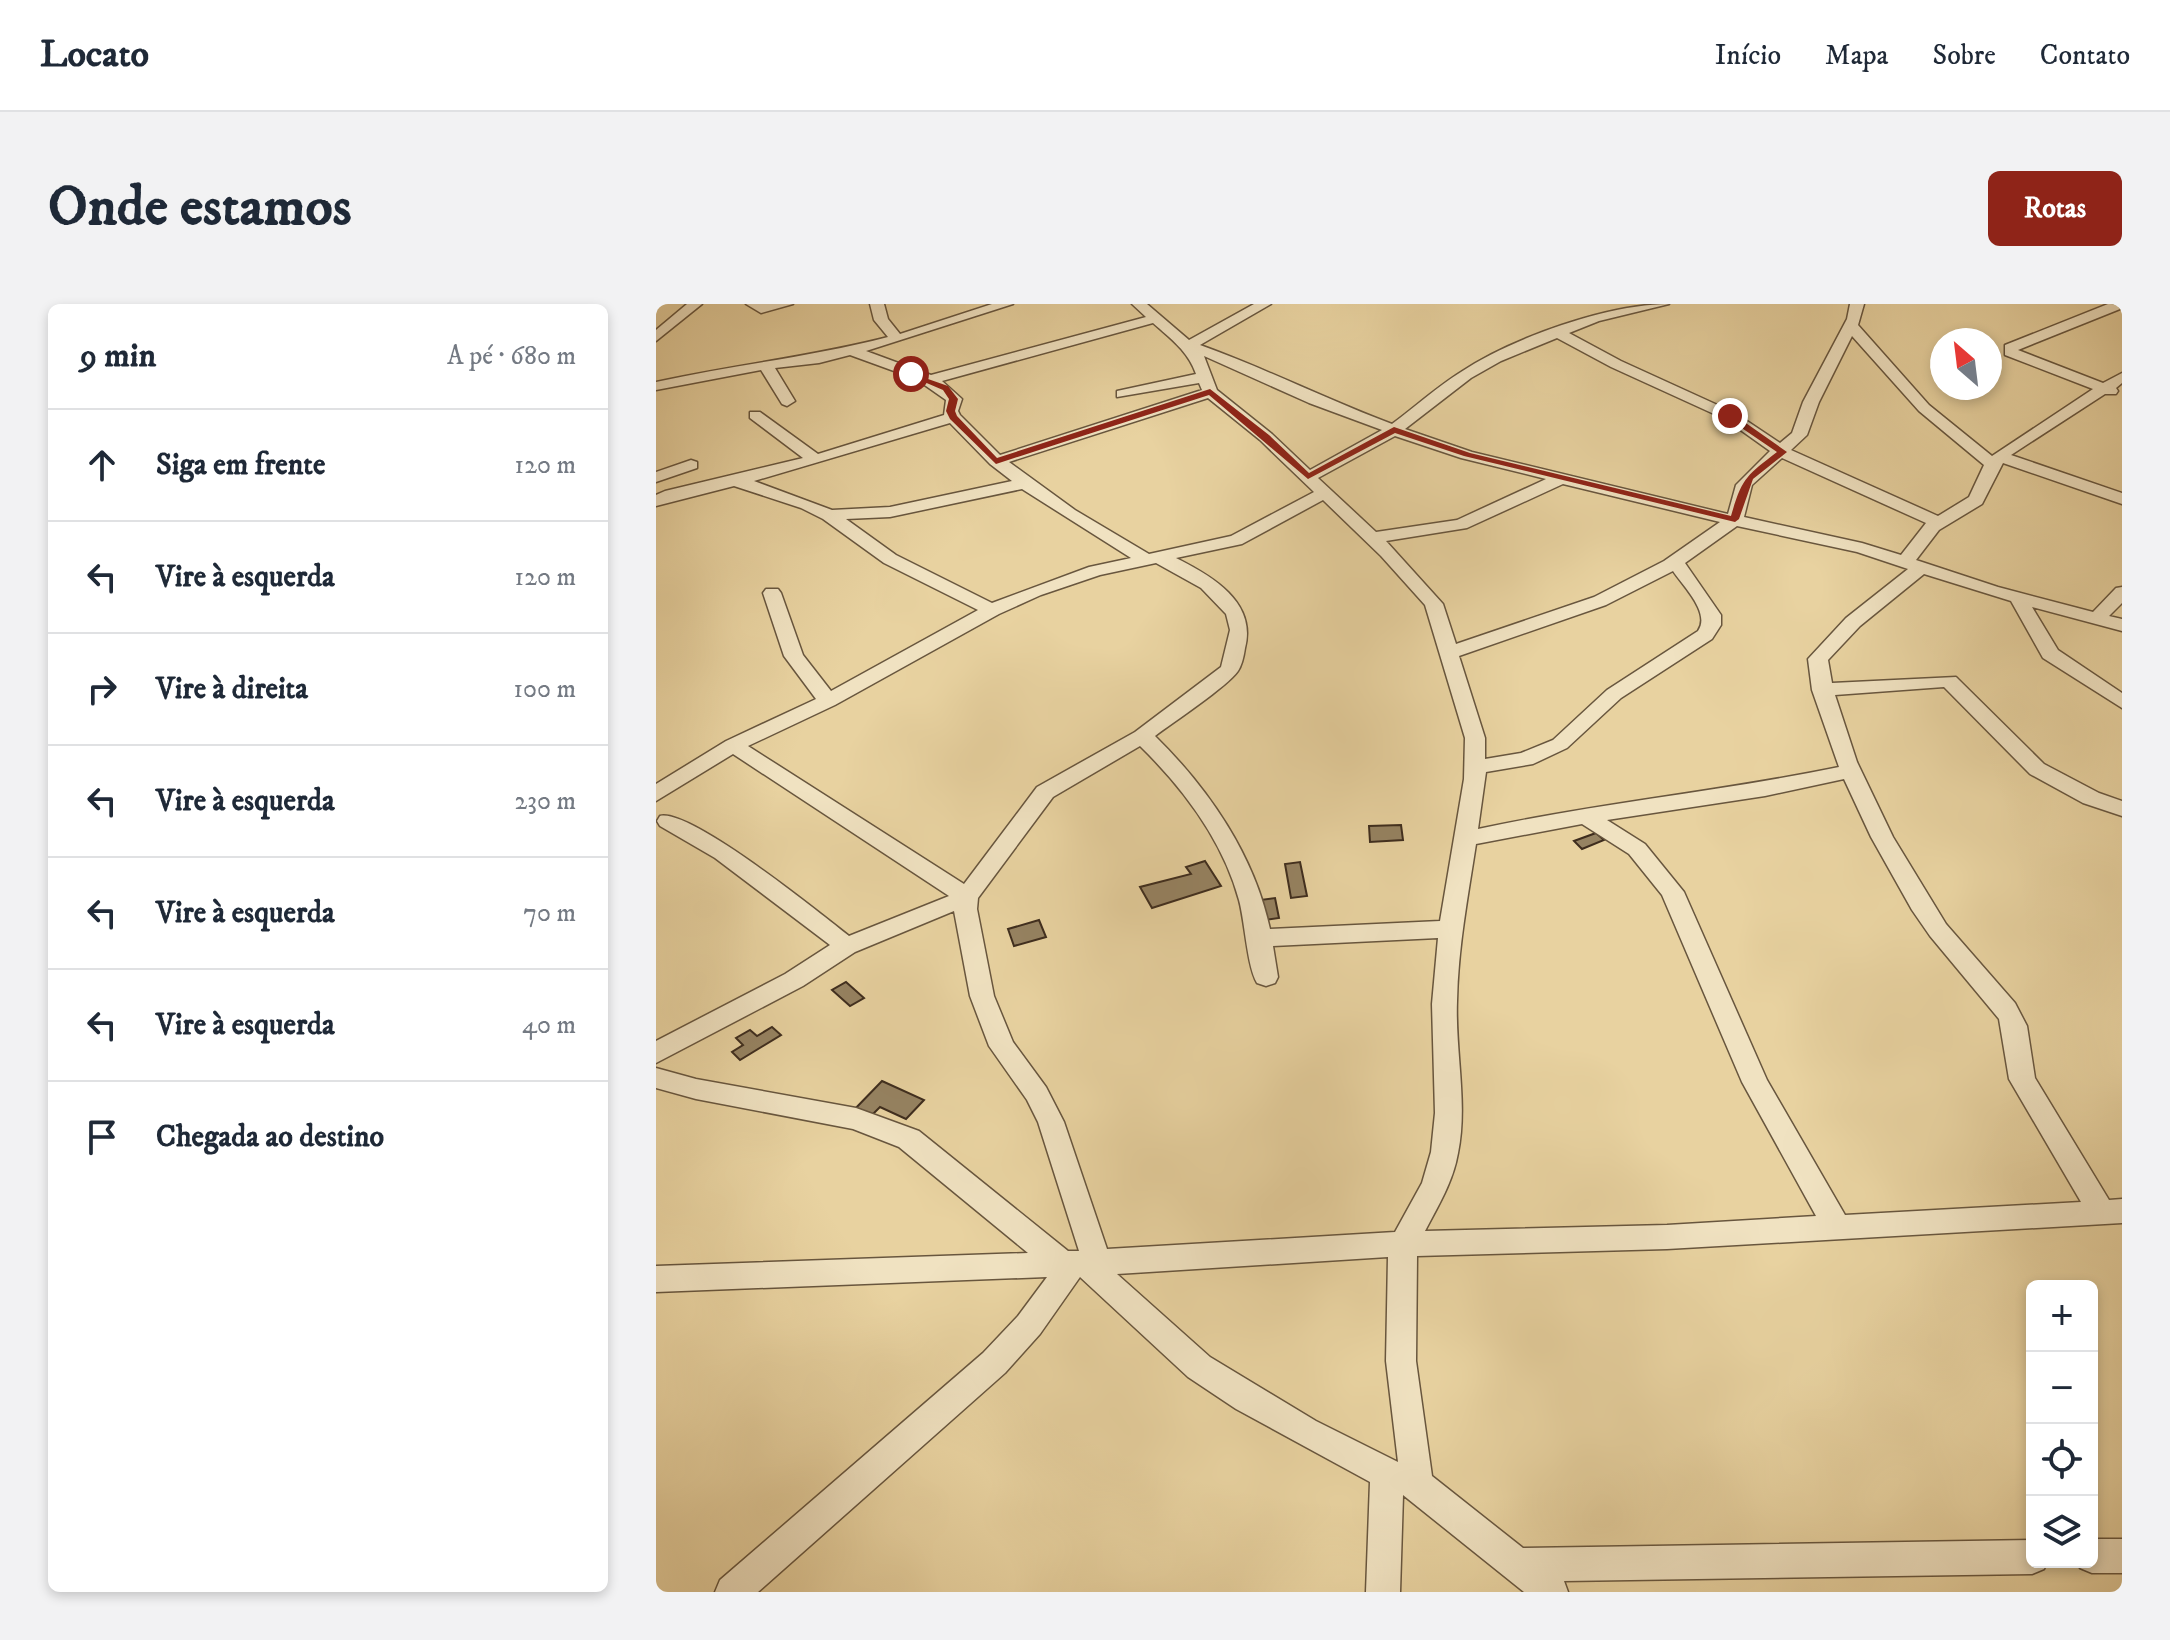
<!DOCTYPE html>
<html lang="pt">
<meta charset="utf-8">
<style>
body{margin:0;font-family:"IM FELL DW Pica",serif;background:#f2f2f3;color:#1f2937}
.controls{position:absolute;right:24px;bottom:24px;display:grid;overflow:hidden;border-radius:12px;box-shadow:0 4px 12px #0003}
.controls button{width:72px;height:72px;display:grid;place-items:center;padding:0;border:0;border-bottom:2px solid #e0e1e3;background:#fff;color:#1f2937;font:40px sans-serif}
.compass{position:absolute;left:1274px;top:24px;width:72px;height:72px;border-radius:50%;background:#fff;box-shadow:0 4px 12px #0003;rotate:332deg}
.stop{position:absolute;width:24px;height:24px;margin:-18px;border:6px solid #8f2418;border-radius:50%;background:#fff}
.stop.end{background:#8f2418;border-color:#fff;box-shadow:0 2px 8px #0008}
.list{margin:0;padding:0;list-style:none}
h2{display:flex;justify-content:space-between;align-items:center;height:104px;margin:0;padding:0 32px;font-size:34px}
h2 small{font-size:26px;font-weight:400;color:#747a83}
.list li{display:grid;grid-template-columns:52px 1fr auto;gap:24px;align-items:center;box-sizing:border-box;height:112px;padding:0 32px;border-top:2px solid #e0e1e3}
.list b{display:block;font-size:30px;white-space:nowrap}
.list em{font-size:26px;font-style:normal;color:#747a83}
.icon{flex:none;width:44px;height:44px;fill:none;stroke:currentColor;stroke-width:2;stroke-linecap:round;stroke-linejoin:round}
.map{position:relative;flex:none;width:1466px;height:1288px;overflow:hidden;border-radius:12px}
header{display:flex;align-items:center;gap:48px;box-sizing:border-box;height:112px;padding:0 40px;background:#fff;border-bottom:2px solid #e0e1e3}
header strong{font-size:38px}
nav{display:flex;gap:44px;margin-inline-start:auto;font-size:28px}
.intro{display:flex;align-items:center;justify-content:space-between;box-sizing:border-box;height:192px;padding:0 48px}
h1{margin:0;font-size:56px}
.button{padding:20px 36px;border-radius:12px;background:#8f2418;color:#fff;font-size:28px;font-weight:700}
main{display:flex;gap:48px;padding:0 48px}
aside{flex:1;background:#fff;border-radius:12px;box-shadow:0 4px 12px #0003}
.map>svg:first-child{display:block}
</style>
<header>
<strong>Locato</strong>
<nav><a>Início</a><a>Mapa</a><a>Sobre</a><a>Contato</a></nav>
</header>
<div class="intro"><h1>Onde estamos</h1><a class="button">Rotas</a></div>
<main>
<aside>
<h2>9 min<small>A pé · 680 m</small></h2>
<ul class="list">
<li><svg class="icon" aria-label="ahead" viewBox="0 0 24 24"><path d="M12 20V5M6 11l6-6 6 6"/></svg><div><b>Siga em frente</b></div><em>120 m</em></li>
<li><svg class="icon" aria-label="left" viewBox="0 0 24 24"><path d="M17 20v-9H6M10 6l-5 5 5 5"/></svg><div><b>Vire à esquerda</b></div><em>120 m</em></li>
<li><svg class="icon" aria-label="right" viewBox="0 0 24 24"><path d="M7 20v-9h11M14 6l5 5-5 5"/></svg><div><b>Vire à direita</b></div><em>100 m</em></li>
<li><svg class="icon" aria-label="left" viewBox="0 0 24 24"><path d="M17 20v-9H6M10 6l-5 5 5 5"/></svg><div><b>Vire à esquerda</b></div><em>230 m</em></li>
<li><svg class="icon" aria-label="left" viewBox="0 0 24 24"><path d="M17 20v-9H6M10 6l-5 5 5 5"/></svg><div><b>Vire à esquerda</b></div><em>70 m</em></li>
<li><svg class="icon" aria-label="left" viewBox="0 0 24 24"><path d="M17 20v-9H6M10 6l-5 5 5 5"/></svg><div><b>Vire à esquerda</b></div><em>40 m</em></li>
<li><svg class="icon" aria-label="arrive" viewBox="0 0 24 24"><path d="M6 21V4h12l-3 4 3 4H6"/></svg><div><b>Chegada ao destino</b></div></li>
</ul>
</aside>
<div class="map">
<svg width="1466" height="1288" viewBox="0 0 1466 1288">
<rect width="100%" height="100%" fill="#e8d2a0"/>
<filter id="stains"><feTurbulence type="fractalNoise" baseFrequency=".0025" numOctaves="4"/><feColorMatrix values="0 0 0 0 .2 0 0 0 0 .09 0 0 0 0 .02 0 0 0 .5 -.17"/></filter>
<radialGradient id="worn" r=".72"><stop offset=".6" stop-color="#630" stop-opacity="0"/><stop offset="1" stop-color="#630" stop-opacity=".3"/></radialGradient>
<g fill="#968362" stroke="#3e2d1e" stroke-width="2">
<polygon points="745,521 747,536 714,538 713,522"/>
<polygon points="940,529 948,536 926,545 918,537"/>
<polygon points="549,557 565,582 496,604 484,583 535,570 530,563"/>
<polygon points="644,558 651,592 635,594 629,560"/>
<polygon points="619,594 623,614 608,616 604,596"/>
<polygon points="383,616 390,633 358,642 352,625"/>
<polygon points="190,678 208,694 194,702 176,686"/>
<polygon points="116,723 125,731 84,756 76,748 87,741 80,734 94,726 101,732"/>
<polygon points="226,777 268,796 250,815 224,803 212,815 196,808"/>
</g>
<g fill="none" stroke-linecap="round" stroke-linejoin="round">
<g stroke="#68563e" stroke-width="3">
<g id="minor">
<polygon points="31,0 46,0 0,37 0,26"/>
<polygon points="90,0 137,0 105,9"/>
<path d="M214 0H228L232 15 244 30 336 0H357L210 47 275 71 490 13 476 0H491L533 36 598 0H615L544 41C609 64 671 96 736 120 759 103 781 83 805 68 856 34 952 0 1013 0L943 17 913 29 965 57 1079 109 1124 139 1136 129 1147 98 1191 15 1194 0H1208L1202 21 1273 101 1336 152 1437 85 1349 51V41L1452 0H1464V5L1362 46 1447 79 1466 69V79L1460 84 1462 87 1460 90H1449L1355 151 1466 189V200L1347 159 1326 200 1283 226 1260 256 1342 283 1437 308 1460 284 1466 283V299L1453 312 1466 315V327L1376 303 1402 346 1466 389V404L1387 354 1355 297 1268 270 1204 322 1172 356 1176 379 1300 373 1388 460 1443 489 1466 497V512L1427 499 1374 470 1288 383 1179 391 1201 458 1237 533 1290 620 1359 699 1371 722 1379 774 1453 896 1466 895V919L1011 945 761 952 760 1057 776 1172 867 1244 1376 1236V1258H1391L1388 1265 1376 1270 908 1277 912 1288H868L747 1191 744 1288H710L714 1178 580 1105 532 1073 424 973 384 1030 349 1069 102 1288H59L64 1276 327 1049 362 1012 391 973 0 988V962L372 949 243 843 197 825 40 795 0 784V764L40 775 200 804 263 827 412 947H423L382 818 371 796 333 742 314 692 298 607 199 648 147 682 0 759V737L129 670 174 641 59 554 4 522 1 517 4 512C34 504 164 609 193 632L293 592 77 450 0 497V480L70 437 160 395 128 352 107 289 110 285H122L125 289 147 351 175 387 322 306 228 259 167 215 145 204 78 182 0 202V191L9 187 147 154 94 114V108H104L162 150 288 111 290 96 260 75 194 51 163 59 119 64 139 97 131 102 126 100 105 66 0 86V78C77 61 155 53 232 33L218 16ZM497 19C515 35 532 47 540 70L461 87V93L543 79 546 86 344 151 304 111 302 107 306 95 286 77ZM1196 32 1263 107 1328 161 1313 193 1282 212 1135 146 1151 131 1163 98ZM901 34 955 63 1069 115 1114 147 1080 181 1072 210 816 148 749 125 815 74 845 57ZM548 52 653 99 726 126 654 166 616 130 561 86ZM552 94 604 136 658 188 575 232 493 250 419 206 353 158ZM294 119 334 160 356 177 234 203 176 206 98 177ZM739 132 805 154 890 175 801 216 720 228 662 174ZM1126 154 1270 219 1245 251 1206 239 1088 213 1096 181ZM907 180 1064 218 1008 257 938 293 800 340 787 300 730 237 811 224ZM366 185 475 254 433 263 336 299 240 251 190 215 234 213ZM667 196 725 252 769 301 809 434 808 475 784 617 614 625C598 551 553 485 499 432 516 419 572 382 582 367 586 361 588 351 589 344 601 298 556 272 520 254L586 240ZM1081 222 1201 248 1252 265 1190 314 1152 355 1156 386 1183 463C1063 488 941 499 822 525L830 468 877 460 911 444 965 394 1056 335 1065 321V311L1029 259ZM500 259 545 284 570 310 574 326 565 363 479 428 381 483 308 580 92 442 179 401 343 310 385 291 444 271ZM1017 267C1027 282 1055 309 1042 327L951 386 897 436 865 449 829 455V434L803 352 950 301ZM484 442C527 484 567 537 583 596 589 618 591 662 601 679L610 682 619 679 622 673 617 642 782 634 776 700 779 809 775 848 766 879 739 928 451 945 408 818 390 783 357 738 338 692 321 605 322 594 397 493ZM1188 475 1215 533 1256 606 1274 632 1343 715 1353 775 1425 898 1189 911 1111 776 1028 588 989 540 951 516 1109 492ZM926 520 973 550 1006 591 1086 778 1160 912 1011 921 769 927C782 902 797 878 802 849 812 800 799 747 801 697 802 644 812 592 820 540ZM732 953 730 1057 742 1158 660 1117 554 1053 461 970Z"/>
<polygon points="35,156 41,158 41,164 0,178 0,168"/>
<polygon points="1436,1235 1466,1235 1466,1269 1436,1269 1424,1264 1422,1258 1436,1258"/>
</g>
</g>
<use href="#minor" fill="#f0e2c1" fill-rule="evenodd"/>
</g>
<path fill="#8f2418" d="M252 68 292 82 302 95 299 107 301 112 341 154 554 85 613 131 653 169 738 123 814 149 1075 212C1086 174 1090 172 1121 148L1071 114V110H1077L1131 148 1097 175 1083 215 1079 218 808 152 739 129 652 175 553 91 340 160 294 115 290 107 293 95 287 86 252 71Z"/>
<rect width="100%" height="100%" filter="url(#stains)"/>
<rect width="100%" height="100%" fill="url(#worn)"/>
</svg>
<div class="controls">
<button>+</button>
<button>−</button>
<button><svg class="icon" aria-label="locate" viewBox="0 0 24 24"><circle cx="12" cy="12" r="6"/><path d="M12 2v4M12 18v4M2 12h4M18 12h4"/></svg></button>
<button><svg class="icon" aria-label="layers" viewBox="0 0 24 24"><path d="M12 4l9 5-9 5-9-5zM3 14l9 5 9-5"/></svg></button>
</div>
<svg class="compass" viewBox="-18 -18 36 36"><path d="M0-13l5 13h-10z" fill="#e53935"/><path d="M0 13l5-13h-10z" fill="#747a83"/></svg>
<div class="stop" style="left:255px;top:70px"></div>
<div class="stop end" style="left:1074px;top:112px"></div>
</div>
</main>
